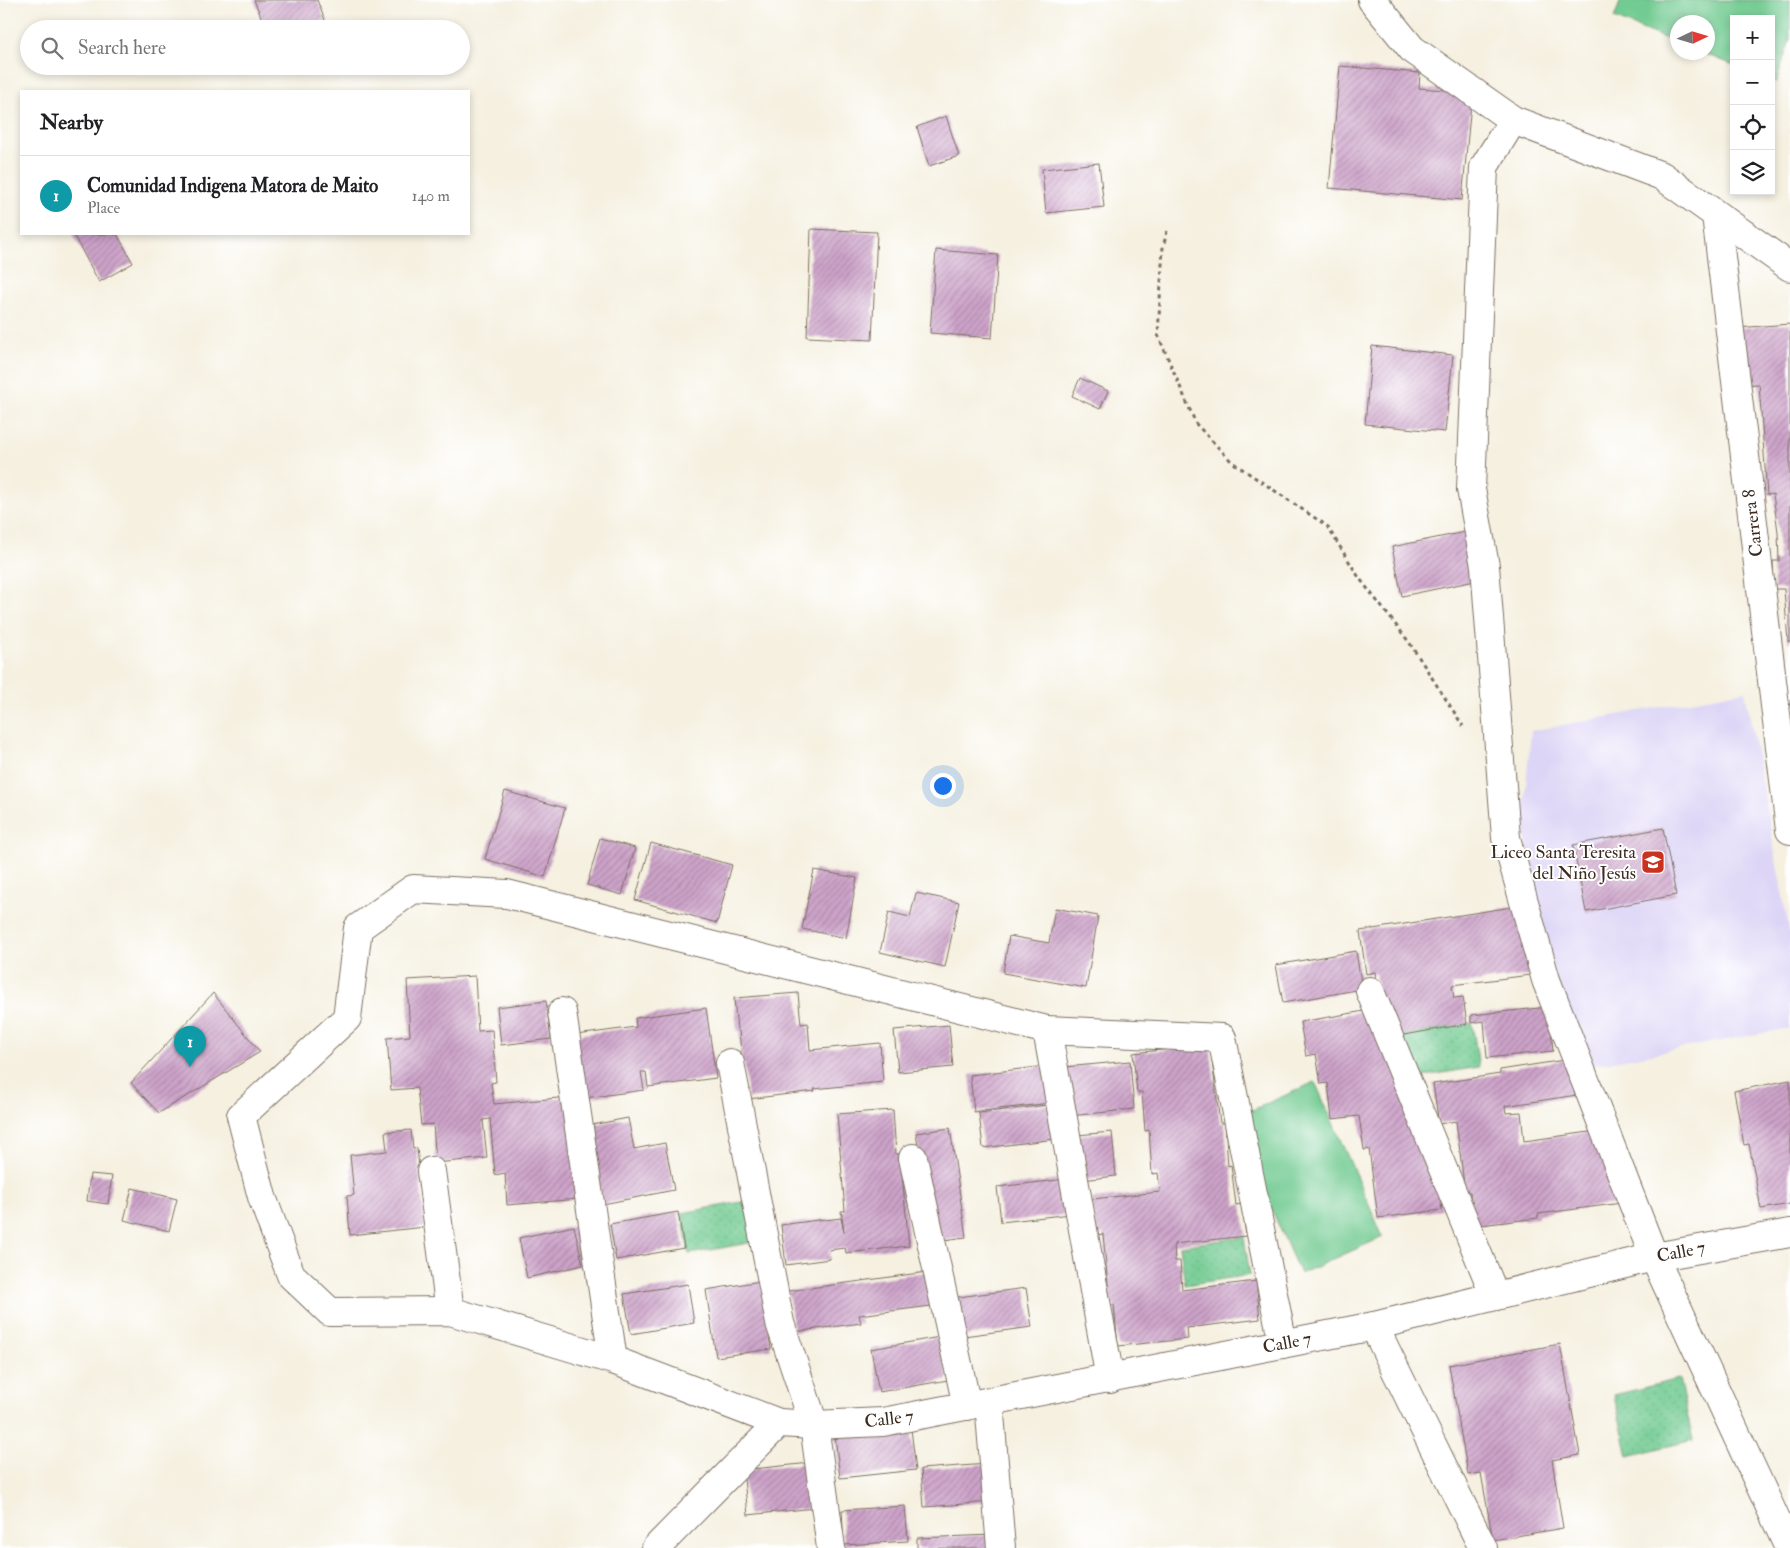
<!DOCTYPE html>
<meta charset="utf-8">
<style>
body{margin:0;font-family:"IM FELL Double Pica",serif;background:#f6f6f6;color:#202124}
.controls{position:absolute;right:15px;top:15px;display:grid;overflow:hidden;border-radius:0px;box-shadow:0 2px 8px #0003}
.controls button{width:45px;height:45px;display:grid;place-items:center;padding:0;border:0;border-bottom:1px solid #e0e0e0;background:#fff;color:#202124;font:25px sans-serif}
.compass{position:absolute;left:1670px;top:15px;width:45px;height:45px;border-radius:50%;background:#fff;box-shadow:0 2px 8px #0003;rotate:86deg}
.you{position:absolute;left:942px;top:785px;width:18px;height:18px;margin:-12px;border:4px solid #fff;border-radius:50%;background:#1a73e8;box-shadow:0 0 0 8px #1a73e833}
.badge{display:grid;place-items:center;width:32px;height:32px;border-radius:50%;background:#c8321e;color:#fff;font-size:16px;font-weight:700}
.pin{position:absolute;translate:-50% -41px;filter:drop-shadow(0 1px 2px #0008)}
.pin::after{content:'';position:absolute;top:26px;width:18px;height:15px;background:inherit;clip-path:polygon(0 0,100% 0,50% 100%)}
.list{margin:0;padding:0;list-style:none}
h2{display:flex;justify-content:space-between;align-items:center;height:65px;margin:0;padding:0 20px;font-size:21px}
h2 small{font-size:16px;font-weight:400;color:#757577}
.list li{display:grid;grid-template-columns:32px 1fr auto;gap:15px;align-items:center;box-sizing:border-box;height:80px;padding:0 20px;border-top:1px solid #e0e0e0}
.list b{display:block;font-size:19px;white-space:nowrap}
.list p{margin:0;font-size:16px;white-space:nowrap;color:#757577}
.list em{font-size:16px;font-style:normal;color:#757577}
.icon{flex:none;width:28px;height:28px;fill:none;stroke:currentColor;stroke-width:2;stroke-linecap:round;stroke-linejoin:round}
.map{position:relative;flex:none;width:1790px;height:1548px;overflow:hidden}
.search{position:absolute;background:#fff;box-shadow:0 2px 8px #0003;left:20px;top:20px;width:450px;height:55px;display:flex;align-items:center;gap:12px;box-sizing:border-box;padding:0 18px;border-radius:28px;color:#757577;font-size:19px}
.panel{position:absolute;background:#fff;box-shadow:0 2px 8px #0003;left:20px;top:90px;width:450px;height:145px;border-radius:0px}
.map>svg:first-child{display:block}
</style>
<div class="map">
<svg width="1790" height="1548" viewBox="0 0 1790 1548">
<defs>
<pattern id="grass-dots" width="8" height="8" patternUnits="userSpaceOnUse" patternTransform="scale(1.25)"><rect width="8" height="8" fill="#72cb92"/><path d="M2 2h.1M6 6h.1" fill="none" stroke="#64ae7d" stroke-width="1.8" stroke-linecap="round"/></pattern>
<pattern id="building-hatch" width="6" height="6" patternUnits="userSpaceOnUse" patternTransform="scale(1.25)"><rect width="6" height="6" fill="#cda3ca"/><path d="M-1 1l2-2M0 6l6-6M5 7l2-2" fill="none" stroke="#a885a3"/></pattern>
</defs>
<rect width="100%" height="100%" fill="#fff"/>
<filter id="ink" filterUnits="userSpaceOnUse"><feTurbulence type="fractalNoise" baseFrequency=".02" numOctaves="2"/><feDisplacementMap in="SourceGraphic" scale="10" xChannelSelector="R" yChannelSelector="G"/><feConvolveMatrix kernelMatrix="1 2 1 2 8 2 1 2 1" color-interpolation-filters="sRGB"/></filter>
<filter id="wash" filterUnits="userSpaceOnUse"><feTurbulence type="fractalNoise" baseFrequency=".0096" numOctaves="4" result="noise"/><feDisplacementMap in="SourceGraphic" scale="20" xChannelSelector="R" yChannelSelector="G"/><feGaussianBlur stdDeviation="1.12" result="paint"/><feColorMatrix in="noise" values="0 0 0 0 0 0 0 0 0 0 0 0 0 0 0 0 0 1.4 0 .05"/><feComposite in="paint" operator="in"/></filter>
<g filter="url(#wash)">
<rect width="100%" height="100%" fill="#f5f0e0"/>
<polygon fill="#ddd5f6" points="1745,691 1790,935 1790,1028 1593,1065 1558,988 1535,905 1523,818 1531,731"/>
<g fill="url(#grass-dots)" stroke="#567a58">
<polygon points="1472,1023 1479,1067 1406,1079 1398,1036"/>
<polygon points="747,1201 754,1242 689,1254 682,1213"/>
<polygon points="1244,1237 1250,1275 1185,1285 1180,1246"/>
<polygon points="1679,1379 1693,1440 1628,1456 1614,1395"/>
</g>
<g fill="#72cb92" stroke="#567a58">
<polygon points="1621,0 1790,0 1790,39 1776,82 1771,80 1771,19 1734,19 1734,65 1702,53 1708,52 1708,22 1678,22 1677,43 1614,18"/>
<polygon points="1315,1082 1383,1237 1300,1274 1232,1119"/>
</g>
<g id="blocks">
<g fill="url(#building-hatch)">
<polygon points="254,0 317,0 325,20 302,29 266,29"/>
<polygon points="1340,66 1420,73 1419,88 1472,92 1462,200 1329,188"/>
<polygon points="946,116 959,156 929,166 917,127"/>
<polygon points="1099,163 1104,207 1046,213 1042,169"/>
<polygon points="811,229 877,232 872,340 807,337"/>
<polygon points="73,234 117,234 133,263 99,282"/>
<polygon points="936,250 998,255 992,338 930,333"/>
<polygon points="1790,324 1790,642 1788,642 1784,589 1774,589 1773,561 1779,561 1778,532 1773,494 1767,495 1759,384 1741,385 1737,328"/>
<polygon points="1372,346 1453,355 1445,432 1365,424"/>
<polygon points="1080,378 1108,391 1100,409 1072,396"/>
<polygon points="1465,532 1475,581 1402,596 1392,547"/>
<polygon points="505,791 565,808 545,877 485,859"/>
<polygon points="1663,828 1676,895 1586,912 1573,845"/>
<polygon points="600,838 635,848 622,895 587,885"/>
<polygon points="651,843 732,865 717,923 635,900"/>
<polygon points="814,870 857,878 846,938 802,929"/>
<polygon points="916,893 959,902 945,967 880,952 889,912 910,917"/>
<polygon points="1518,906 1530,975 1452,985 1454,998 1463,997 1467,1024 1398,1036 1381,1010 1375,972 1366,974 1360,931"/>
<polygon points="1055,908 1098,916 1086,988 1003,973 1009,936 1049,943"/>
<polygon points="1356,951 1362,989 1283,1003 1276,965"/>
<polygon points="475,976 478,1031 492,1030 496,1082 491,1083 494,1104 569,1097 579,1199 507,1205 505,1173 495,1175 490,1119 483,1120 487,1158 436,1163 433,1124 421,1125 417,1088 391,1090 387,1038 410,1036 407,980"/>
<polygon points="213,993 260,1052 159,1113 131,1083"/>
<polygon points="798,993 801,1024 808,1023 810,1050 880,1043 883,1082 814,1089 815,1091 748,1099 744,1062 742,1063 739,1031 737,1030 734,998"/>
<polygon points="546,1001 551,1039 501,1045 497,1007"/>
<polygon points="1549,1007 1553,1051 1487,1058 1484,1021 1471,1023 1471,1015"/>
<polygon points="706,1008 716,1078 648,1087 646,1072 641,1072 644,1090 578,1099 569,1036 636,1027 635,1018"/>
<polygon points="1376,1009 1433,1141 1442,1210 1378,1218 1369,1149 1364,1150 1359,1116 1332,1119 1328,1083 1321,1084 1316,1054 1306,1056 1300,1022"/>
<polygon points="949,1025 953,1067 898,1072 894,1030"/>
<polygon points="1210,1045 1220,1123 1225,1123 1228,1166 1231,1165 1236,1205 1242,1204 1246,1236 1174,1244 1175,1261 1180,1261 1182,1290 1256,1281 1260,1319 1187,1328 1188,1339 1118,1346 1114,1305 1110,1305 1103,1234 1096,1235 1092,1199 1160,1192 1158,1173 1152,1174 1149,1130 1145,1131 1142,1092 1137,1092 1133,1053"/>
<polygon points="1571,1059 1577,1095 1505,1106 1506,1113 1521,1112 1524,1141 1604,1130 1622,1203 1538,1214 1538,1218 1473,1226 1470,1192 1465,1192 1456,1121 1439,1124 1433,1084 1500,1074 1500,1070"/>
<polygon points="1130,1061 1134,1109 1070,1116 1065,1067"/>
<polygon points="1046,1066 1050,1103 974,1112 970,1075"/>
<polygon points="1790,1080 1790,1204 1761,1209 1749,1144 1744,1145 1734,1091"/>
<polygon points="1047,1105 1055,1139 983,1148 979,1113"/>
<polygon points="893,1110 896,1154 900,1154 909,1246 846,1253 845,1248 829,1250 830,1259 786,1265 781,1225 825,1219 825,1220 841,1218 844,1232 841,1211 845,1211 837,1114"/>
<polygon points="628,1118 634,1149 665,1143 674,1190 603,1204 587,1126"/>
<polygon points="950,1128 966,1237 937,1241 926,1199 916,1133"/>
<polygon points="411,1130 413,1149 417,1148 425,1227 350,1235 347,1196 354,1195 350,1155 387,1151 385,1132"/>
<polygon points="1112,1132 1116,1176 1082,1180 1077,1135"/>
<polygon points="90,1174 112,1176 108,1204 87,1201"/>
<polygon points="1067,1179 1071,1214 1001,1222 997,1187"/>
<polygon points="132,1188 177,1199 169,1231 124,1220"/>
<polygon points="678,1212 684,1248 616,1260 610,1224"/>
<polygon points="574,1226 583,1265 527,1278 519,1238"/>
<polygon points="927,1272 931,1306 859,1315 861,1323 794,1332 788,1291"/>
<polygon points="761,1281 771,1349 716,1357 706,1290"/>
<polygon points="688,1284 694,1323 631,1334 624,1294"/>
<polygon points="1026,1288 1032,1327 956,1337 951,1298"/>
<polygon points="940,1337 948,1380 879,1392 871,1349"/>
<polygon points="1560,1344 1580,1455 1552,1460 1563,1528 1493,1540 1481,1473 1468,1475 1449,1365"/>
<polygon points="911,1429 916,1470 840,1478 835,1436"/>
<polygon points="820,1462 824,1507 748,1515 743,1470"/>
<polygon points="987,1464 991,1502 924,1507 921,1469"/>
<polygon points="905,1506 908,1541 844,1545 842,1510"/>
<polygon points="993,1535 994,1548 917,1548 917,1538"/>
</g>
</g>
</g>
<g filter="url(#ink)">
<use href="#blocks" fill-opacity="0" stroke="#7c6f62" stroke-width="1"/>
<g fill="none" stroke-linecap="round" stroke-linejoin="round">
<g stroke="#7c6f62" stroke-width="30">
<g id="minor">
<polyline points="1372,0 1412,49 1513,120 1662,176 1790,267"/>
<polyline points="1513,120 1484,167 1471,489 1485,566 1506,838 1546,980 1654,1257 1789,1548"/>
<polyline points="1716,215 1790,830"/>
<polyline points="1370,991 1495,1296"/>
<polyline points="562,1012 613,1360"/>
<polyline points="1047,1030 1110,1379"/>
<polyline points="730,1063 780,1323 814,1425 831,1548"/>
<polyline points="913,1158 967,1406"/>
<polyline points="431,1171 450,1311"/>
<polyline points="1374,1326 1483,1548"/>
<polyline points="1283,1344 1222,1038 1047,1030 507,894 413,889 358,928 347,1018 241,1116 262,1197 291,1275 330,1312 450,1311 613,1360 779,1423 814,1425 883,1422 1374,1326 1654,1257 1790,1233"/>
<polyline points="989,1402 1001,1548"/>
<polyline points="656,1548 779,1423"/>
</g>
</g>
<polyline stroke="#7c6f62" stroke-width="3" stroke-dasharray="4 4" stroke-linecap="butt" points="1167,231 1163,247 1158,335 1196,424 1232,462 1327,526 1360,579 1409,642 1463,726"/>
<use href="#minor" stroke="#fff" stroke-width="28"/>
</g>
</g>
<defs>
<g id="school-square" transform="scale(1.25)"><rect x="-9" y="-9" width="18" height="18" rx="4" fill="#c8321e" stroke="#fff"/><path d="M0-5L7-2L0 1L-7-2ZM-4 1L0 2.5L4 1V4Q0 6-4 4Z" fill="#fff"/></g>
</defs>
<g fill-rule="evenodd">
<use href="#school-square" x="1653" y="862"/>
</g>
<g text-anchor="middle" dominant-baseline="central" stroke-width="4" stroke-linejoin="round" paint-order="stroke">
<g font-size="18" fill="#3b2a1e" stroke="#fff">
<text transform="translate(1753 523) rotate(-97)">Carrera 8</text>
<text transform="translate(1681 1252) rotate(-11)">Calle 7</text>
<text transform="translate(1287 1343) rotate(-11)">Calle 7</text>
<text transform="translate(889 1419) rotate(-7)">Calle 7</text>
</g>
<g font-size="18" fill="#3b2a1e" stroke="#fff" text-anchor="end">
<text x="1636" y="852">Liceo Santa Teresita<tspan x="1636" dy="21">del Niño Jesús</tspan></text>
</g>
</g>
</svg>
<div class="controls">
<button>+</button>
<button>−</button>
<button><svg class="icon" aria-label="locate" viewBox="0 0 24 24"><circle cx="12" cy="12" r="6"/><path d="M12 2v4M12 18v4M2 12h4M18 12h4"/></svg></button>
<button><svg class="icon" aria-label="layers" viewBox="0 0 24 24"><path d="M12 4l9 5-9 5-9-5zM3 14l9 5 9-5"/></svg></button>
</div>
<svg class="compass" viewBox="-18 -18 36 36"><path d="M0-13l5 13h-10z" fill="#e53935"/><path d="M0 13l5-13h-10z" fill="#757577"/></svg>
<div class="you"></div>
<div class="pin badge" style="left:190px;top:1067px;background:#0f9aa8">1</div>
<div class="search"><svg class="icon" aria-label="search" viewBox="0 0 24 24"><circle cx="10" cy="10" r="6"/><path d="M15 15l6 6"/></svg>Search here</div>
<section class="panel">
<h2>Nearby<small></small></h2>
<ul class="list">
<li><span class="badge" style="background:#0f9aa8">1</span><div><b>Comunidad Indigena Matora de Maito</b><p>Place</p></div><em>140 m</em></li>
</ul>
</section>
</div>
